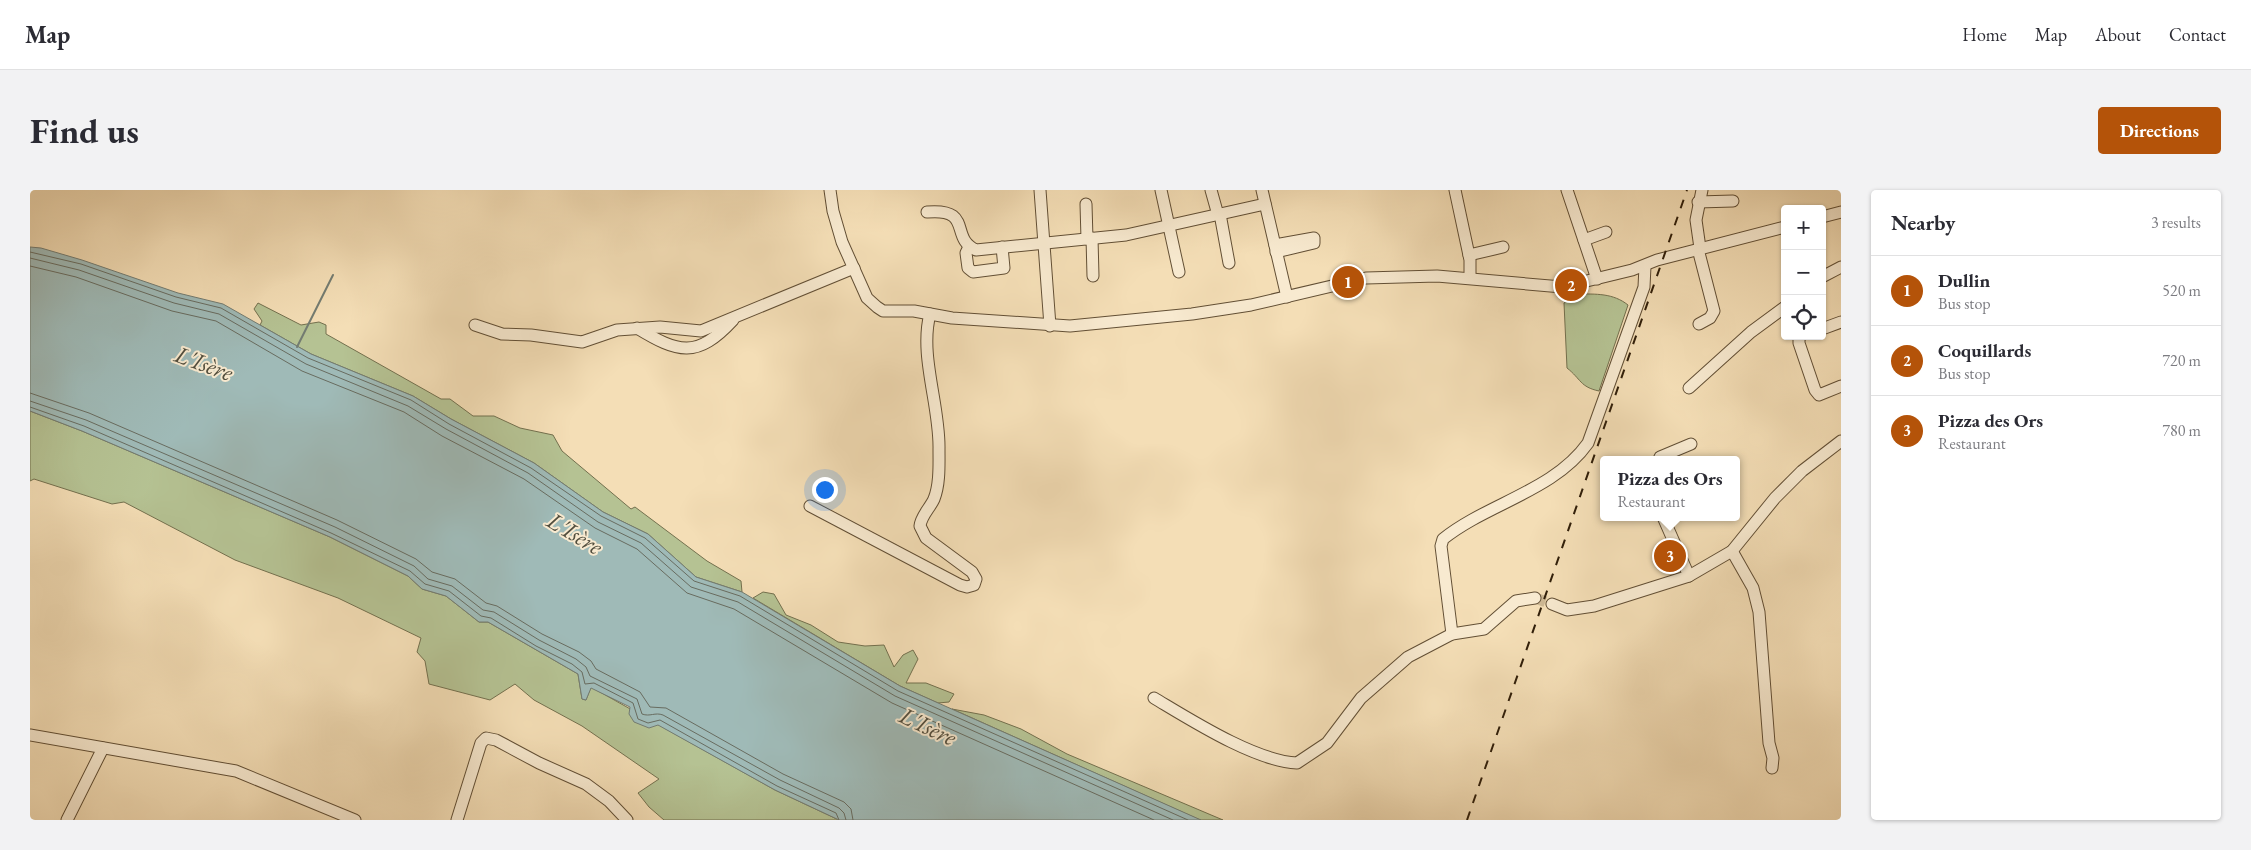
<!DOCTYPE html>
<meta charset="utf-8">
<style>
body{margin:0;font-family:"EB Garamond",serif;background:#f2f2f3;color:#2b2b33}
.controls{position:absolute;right:15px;top:15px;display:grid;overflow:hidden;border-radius:5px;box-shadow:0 1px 4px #0004}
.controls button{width:45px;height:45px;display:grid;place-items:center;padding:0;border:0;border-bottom:1px solid #e1e1e2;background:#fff;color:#2b2b33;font:25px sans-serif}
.you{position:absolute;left:794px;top:299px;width:18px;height:18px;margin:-12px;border:4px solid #fff;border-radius:50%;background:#1a73e8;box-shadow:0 0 0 8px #1a73e833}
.badge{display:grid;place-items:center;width:32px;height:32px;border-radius:50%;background:#b45309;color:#fff;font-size:16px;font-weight:700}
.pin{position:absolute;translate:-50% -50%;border:2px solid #fff;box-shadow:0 1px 5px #0006}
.popup{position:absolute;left:1570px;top:266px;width:140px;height:65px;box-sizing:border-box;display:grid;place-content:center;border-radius:5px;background:#fff;filter:drop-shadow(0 1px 4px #0005);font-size:16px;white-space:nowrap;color:#7c7c81}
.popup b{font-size:19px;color:#2b2b33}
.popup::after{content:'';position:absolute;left:50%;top:100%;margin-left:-10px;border:10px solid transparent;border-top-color:#fff}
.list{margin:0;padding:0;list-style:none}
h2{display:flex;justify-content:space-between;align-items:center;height:65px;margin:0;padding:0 20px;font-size:21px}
h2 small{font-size:16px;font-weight:400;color:#7c7c81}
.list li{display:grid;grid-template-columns:32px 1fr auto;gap:15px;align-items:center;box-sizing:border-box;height:70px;padding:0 20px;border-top:1px solid #e1e1e2}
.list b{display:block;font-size:19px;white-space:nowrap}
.list p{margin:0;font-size:16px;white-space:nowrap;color:#7c7c81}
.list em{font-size:16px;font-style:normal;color:#7c7c81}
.icon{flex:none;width:28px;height:28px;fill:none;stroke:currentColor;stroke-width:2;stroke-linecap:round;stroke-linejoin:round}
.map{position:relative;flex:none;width:1811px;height:630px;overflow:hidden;border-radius:5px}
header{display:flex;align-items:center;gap:30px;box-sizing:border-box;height:70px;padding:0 25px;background:#fff;border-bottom:1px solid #e1e1e2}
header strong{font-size:24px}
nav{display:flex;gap:28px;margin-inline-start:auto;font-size:18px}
.intro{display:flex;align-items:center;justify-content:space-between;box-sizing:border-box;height:120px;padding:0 30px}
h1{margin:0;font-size:35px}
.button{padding:12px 22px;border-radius:5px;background:#b45309;color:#fff;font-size:18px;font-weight:700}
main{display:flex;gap:30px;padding:0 30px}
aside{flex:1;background:#fff;border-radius:5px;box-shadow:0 1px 4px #0004}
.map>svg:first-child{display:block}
</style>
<header>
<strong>Map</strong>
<nav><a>Home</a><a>Map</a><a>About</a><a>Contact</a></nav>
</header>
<div class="intro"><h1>Find us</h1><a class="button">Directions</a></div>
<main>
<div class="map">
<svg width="1811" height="630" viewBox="0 0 1811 630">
<rect width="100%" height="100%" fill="#f4deb6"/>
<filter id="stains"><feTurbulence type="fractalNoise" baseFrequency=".004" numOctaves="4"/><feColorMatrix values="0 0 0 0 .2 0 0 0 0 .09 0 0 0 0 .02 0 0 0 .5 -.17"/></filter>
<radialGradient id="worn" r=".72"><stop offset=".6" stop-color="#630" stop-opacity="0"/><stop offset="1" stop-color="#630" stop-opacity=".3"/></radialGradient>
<g fill="#b5c293" stroke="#73704e">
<path d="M1547 104C1566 104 1583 103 1598 115L1569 201C1550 197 1551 189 1537 178L1534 113Z"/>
<polygon points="228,113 271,135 289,132 296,135 296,144 411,209 420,209 443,226 464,226 490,238 523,245 532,261 601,319 605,317 677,371 711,391 712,402 666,387 618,344 573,322 504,273 421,229 383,206 281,164 230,135 232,131 224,119"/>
<polygon points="0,221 52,241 300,347 378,386 392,399 416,406 449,432 458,432 548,484 552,509 556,510 561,497 745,600 809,630 634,630 619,617 608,603 629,589 552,536 504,510 485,494 460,510 399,494 395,471 387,462 391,448 308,408 205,370 94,312 82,314 4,289 0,291"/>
<polygon points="733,402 744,404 756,425 781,435 808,452 835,456 854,455 864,477 873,465 883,460 888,469 876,493 896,493 924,504 919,512 908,513 870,496 723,408"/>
<polygon points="922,519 954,525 991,539 1037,564 1193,630 1170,630"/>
</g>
<polygon fill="#9fbab7" stroke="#737c72" points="0,57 11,58 52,70 148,103 193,114 281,164 383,206 421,229 504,273 573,322 618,344 666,387 712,402 870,496 1171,630 809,630 745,600 628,535 619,538 604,532 599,524 600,517 561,498 556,510 552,509 548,484 458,432 449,432 416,406 392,399 378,386 300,347 52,241 0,221"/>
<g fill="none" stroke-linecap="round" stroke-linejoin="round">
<g stroke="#686c60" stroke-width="1">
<polyline points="0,62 51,74 146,107 191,118 278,168 381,210 419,234 501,278 571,326 615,348 664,391 710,406 868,501 1158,630"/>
<polyline points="0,68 49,80 144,113 189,124 276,174 378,216 416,239 498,283 568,332 611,353 661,397 708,412 865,506 1143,630"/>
<polyline points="0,76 46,87 142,121 186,131 272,181 374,222 412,246 494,289 565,338 607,359 657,403 704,419 862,513 1124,630"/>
<polyline points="0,203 59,223 307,330 386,369 402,382 425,389 456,413 467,416 512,444 549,462 561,471 566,479 610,502 620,517 636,518 753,584 814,612 821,619 823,630"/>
<path d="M0 211 56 230 305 337 384 376 398 389 422 396 453 420 464 422 509 450 546 469 556 477 560 486 607 509 612 524C620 527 625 522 633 525L750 590 809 618 814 623 816 630"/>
<polyline points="0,217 54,236 301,343 380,381 395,394 419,401 451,426 461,428 506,456 542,474 552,482 555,494 564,493 603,513 608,529 618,533 630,530 747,596 806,623 809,630"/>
</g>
<polyline stroke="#737c72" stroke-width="2" points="267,157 303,85"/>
<polyline stroke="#cdb894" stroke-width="11" stroke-dasharray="11 5.5" stroke-linecap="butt" points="1505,408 1522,414"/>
<g stroke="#624f35" stroke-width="13">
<g id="minor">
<polyline points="800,0 803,21 812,52 837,108 847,117 853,121 884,121 922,128 1040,136 1162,124 1221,115 1336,88 1407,86 1532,97 1602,80 1627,70 1755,37"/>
<polyline points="1010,0 1020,136"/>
<polyline points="1131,0 1149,82"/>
<polyline points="1181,0 1188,25"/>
<polyline points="1232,0 1257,107"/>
<polyline points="1425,0 1440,70 1440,88"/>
<polyline points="1537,0 1567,89"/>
<polyline points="1668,12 1703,11"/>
<polyline points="1056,14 1057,49"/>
<path d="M897 22C944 18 919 48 946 60L1096 45 1235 14"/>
<polyline points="1190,24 1199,73"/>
<polyline points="1792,27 1811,22"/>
<polyline points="1062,48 1063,86"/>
<polyline points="1554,50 1576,42"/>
<polyline points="1245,55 1284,48 1284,53 1246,62"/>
<polyline points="939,57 936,63 938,78 943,82 974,78 972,57"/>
<polyline points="1670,58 1666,30 1672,0"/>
<polyline points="1668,59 1684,121 1680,128 1669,134"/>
<polyline points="1439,65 1473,57"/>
<polyline points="1792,87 1811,77"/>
<polyline points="445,135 472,144 501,145 552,152 587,140 630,137 671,141 824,78"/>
<path d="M607 138C648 163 667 169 703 130"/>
<polyline points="1792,139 1811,132"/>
<polyline points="1771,146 1769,147 1769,153 1785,200 1789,205 1811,196"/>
<polyline points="1659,198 1721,142 1755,117"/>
<polyline points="1629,270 1630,267 1661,254"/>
<path d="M780 316 930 395 937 397 944 395 946 389 942 382 896 348 890 336C891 326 900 318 904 309 910 294 909 274 909 259 910 216 889 165 900 124"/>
<polyline points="1633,327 1659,386"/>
<polyline points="1702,361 1723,398 1729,422 1739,553 1743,568 1742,578"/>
<polyline points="1522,414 1537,420 1564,416 1659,386 1702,361 1745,308 1772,281 1811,251"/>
<path d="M1422 444 1411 356 1413 349C1458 313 1524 301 1558 253L1614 97 1615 76"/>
<path d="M1124 508C1161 530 1225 571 1267 573L1297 553 1331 508 1378 467 1422 444 1454 439 1486 411 1505 408"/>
<polyline points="0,545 206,581 325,630"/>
<polyline points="37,630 73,558"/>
<polyline points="427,630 451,553 456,548 466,550 509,573 556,594 579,611 597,630"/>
</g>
</g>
<use href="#minor" stroke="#f8ead0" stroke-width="11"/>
<polyline stroke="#311f0a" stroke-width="2" stroke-dasharray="9 9" stroke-linecap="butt" points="1437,630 1657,0"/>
</g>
<g text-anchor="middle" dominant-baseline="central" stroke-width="4" stroke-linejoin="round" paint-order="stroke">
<g font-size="24" font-style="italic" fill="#524e3e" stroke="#f8ead0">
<text transform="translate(174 173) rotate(20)">L'Isère</text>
<text transform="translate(545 343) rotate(31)">L'Isère</text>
<text transform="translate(898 536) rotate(25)">L'Isère</text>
</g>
</g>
<rect width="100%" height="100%" filter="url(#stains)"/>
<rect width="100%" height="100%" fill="url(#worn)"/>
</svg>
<div class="controls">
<button>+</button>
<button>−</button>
<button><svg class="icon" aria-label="locate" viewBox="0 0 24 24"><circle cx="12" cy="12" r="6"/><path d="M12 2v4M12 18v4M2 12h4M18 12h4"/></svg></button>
</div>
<div class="you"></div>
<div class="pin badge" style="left:1318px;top:92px">1</div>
<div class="pin badge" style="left:1541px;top:95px">2</div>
<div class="pin badge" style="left:1640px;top:366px">3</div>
<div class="popup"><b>Pizza des Ors</b>Restaurant</div>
</div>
<aside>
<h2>Nearby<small>3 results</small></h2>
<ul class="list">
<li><span class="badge">1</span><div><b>Dullin</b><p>Bus stop</p></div><em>520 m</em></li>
<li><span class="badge">2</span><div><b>Coquillards</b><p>Bus stop</p></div><em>720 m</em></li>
<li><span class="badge">3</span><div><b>Pizza des Ors</b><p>Restaurant</p></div><em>780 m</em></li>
</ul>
</aside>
</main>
